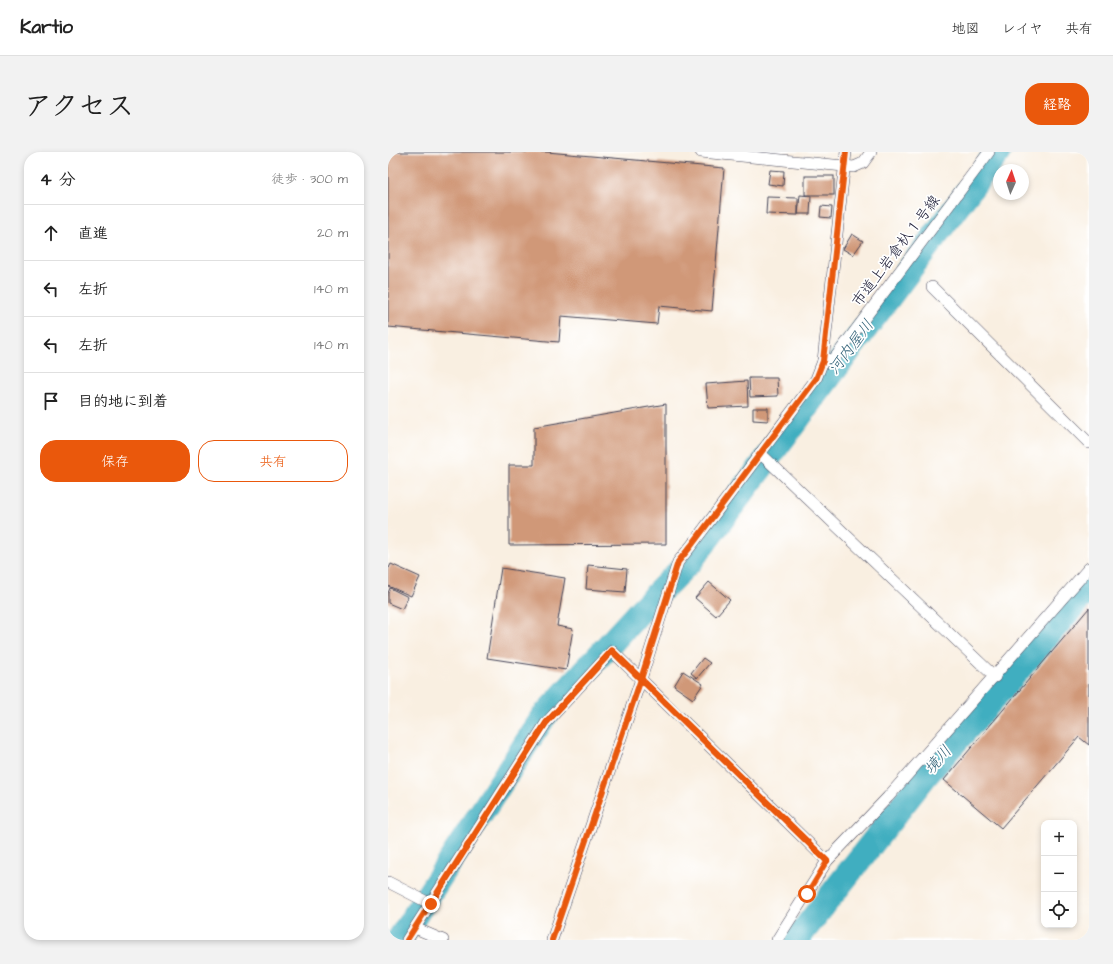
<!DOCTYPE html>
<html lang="ja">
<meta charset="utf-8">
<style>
body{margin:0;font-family:"Architects Daughter","Klee One",sans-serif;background:#f2f2f2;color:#222}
.controls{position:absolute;right:12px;bottom:12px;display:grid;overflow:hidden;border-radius:8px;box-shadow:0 2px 6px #0003}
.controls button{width:36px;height:36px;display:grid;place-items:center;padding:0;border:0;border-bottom:1px solid #e0e0e0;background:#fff;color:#222;font:20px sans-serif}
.compass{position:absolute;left:605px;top:12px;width:36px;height:36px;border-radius:50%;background:#fff;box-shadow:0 2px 6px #0003;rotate:3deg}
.stop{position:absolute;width:12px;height:12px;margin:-9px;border:3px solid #ea580c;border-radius:50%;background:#fff}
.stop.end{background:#ea580c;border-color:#fff;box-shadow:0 1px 4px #0008}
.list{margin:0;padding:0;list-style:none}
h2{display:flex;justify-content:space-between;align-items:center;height:52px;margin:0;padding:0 16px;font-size:17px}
h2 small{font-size:13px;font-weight:400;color:#767676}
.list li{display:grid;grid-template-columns:26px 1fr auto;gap:12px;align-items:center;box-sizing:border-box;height:56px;padding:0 16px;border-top:1px solid #e0e0e0}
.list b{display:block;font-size:15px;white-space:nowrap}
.list em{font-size:13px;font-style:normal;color:#767676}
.actions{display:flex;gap:8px;padding:12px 16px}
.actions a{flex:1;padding:9px 0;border:1px solid #ea580c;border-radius:16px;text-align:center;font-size:14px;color:#ea580c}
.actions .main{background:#ea580c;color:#fff}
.icon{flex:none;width:22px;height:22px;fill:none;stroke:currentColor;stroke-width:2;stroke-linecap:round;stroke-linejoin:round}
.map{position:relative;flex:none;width:701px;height:788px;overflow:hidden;border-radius:16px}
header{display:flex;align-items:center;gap:24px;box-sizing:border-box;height:56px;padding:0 20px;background:#fff;border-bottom:1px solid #e0e0e0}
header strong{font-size:19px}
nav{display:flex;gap:22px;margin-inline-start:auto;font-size:14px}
.intro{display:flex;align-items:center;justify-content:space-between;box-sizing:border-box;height:96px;padding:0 24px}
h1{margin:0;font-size:28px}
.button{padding:10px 18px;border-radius:16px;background:#ea580c;color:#fff;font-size:14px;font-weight:700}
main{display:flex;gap:24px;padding:0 24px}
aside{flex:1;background:#fff;border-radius:16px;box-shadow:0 2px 6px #0003}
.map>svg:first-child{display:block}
</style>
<header>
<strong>Kartio</strong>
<nav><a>地図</a><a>レイヤ</a><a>共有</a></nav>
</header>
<div class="intro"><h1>アクセス</h1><a class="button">経路</a></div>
<main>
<aside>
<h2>4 分<small>徒歩 · 300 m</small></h2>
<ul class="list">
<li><svg class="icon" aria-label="ahead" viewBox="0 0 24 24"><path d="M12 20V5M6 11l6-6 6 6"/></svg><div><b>直進</b></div><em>20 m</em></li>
<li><svg class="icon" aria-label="left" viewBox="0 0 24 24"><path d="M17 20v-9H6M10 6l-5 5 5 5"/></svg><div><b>左折</b></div><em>140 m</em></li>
<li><svg class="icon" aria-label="left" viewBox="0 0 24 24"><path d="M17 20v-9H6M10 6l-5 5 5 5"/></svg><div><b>左折</b></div><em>140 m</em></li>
<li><svg class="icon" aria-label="arrive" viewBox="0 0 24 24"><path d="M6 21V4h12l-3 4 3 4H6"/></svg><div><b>目的地に到着</b></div></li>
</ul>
<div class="actions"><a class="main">保存</a><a>共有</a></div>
</aside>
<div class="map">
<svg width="701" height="788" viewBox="0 0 701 788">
<rect width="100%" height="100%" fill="#fff"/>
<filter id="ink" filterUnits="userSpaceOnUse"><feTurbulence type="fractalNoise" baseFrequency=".025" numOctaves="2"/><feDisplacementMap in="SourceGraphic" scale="8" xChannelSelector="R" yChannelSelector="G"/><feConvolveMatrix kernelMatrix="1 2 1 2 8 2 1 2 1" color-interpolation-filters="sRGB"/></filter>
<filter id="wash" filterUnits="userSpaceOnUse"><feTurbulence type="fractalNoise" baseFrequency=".012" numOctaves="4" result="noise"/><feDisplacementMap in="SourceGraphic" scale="16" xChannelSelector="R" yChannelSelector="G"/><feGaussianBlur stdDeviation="0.9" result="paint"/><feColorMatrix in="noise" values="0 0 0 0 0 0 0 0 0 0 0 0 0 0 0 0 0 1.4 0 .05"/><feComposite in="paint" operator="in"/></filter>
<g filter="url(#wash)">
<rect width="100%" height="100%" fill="#f9efe1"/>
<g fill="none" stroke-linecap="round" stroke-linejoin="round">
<g stroke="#41aec0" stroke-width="26">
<polyline points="11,788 156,564 253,458 303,408 610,0"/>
<polyline points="408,788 537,624 603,549 701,435"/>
</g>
</g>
<g id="blocks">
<g fill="#d09878">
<polygon points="0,0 159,0 336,16 324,159 271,154 269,172 173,164 171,190 0,175"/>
<polygon points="382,18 396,19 395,34 380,32"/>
<rect x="417" y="24" width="29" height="19"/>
<polygon points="412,43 423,44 422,62 410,62"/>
<polygon points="379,45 410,46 410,63 378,62"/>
<polygon points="433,54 444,55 443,66 432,65"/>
<polygon points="464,82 475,89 465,103 455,97"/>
<polygon points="361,226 389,226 390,244 362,245"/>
<polygon points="359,229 360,254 320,256 318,232"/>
<polygon points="278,252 278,392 121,393 121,313 146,313 146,275"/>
<polygon points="365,256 380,256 380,269 365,268"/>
<polygon points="3,412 32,425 23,444 0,434 0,415 1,416"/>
<polygon points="200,413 239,417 237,440 198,437"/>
<polygon points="113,416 177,426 169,474 185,477 178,518 99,506"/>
<polygon points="321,430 342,448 328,464 307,446"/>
<polygon points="2,436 20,445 14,457 0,451 0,441"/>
<polygon points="701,456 701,593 691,585 613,676 556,628"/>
<polygon points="315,506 322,511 309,526 303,521"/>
<polygon points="295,519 315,532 305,547 286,534"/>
</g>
</g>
</g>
<g filter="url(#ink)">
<use href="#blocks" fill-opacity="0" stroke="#424154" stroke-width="1"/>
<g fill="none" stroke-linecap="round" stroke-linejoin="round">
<g stroke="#424154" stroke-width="12">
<g id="minor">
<polyline points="313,0 466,15 475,11 483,0"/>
<polyline points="544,135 701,291"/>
<polyline points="435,209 446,207 601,0"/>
<polyline points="372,301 607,525"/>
<polyline points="0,730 43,752"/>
<polyline points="27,776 55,788"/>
<polyline points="19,788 158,571 224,499 439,709"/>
<polyline points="164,788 253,527 290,410 303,394 428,227 435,209 458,0"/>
<polyline points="389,788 439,709 500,645 701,416"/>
</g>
</g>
<use href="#minor" stroke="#fff" stroke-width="11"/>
<g stroke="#fff" stroke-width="8">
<g id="cycleway">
<polyline points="19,788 158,571 224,499 439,709"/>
<polyline points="164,788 253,527 290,410 303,394 428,227 435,209 458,0"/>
</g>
</g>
<use href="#cycleway" stroke="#e8590c" stroke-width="6"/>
</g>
</g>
<g fill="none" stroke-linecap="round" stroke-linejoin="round" filter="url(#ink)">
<polyline stroke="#ea580c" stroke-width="5" points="43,752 158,571 224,498 439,709 419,742"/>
</g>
<g text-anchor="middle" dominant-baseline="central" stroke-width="3.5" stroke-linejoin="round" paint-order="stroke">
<g font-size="15" fill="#22223b" stroke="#fff">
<text transform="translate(508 99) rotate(-53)">市道上岩倉杁１号線</text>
</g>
<g font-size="16" font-style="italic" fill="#306177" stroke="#fff">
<text transform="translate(463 195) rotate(-53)">河内屋川</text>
<text transform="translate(550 608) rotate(-49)">境川</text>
</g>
</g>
</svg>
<div class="controls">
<button>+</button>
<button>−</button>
<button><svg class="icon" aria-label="locate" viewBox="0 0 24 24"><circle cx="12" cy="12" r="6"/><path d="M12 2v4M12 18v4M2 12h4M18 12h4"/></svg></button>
</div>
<svg class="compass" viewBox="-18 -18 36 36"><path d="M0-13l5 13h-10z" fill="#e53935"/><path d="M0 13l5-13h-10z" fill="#767676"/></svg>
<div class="stop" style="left:419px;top:742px"></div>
<div class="stop end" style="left:43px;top:752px"></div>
</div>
</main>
